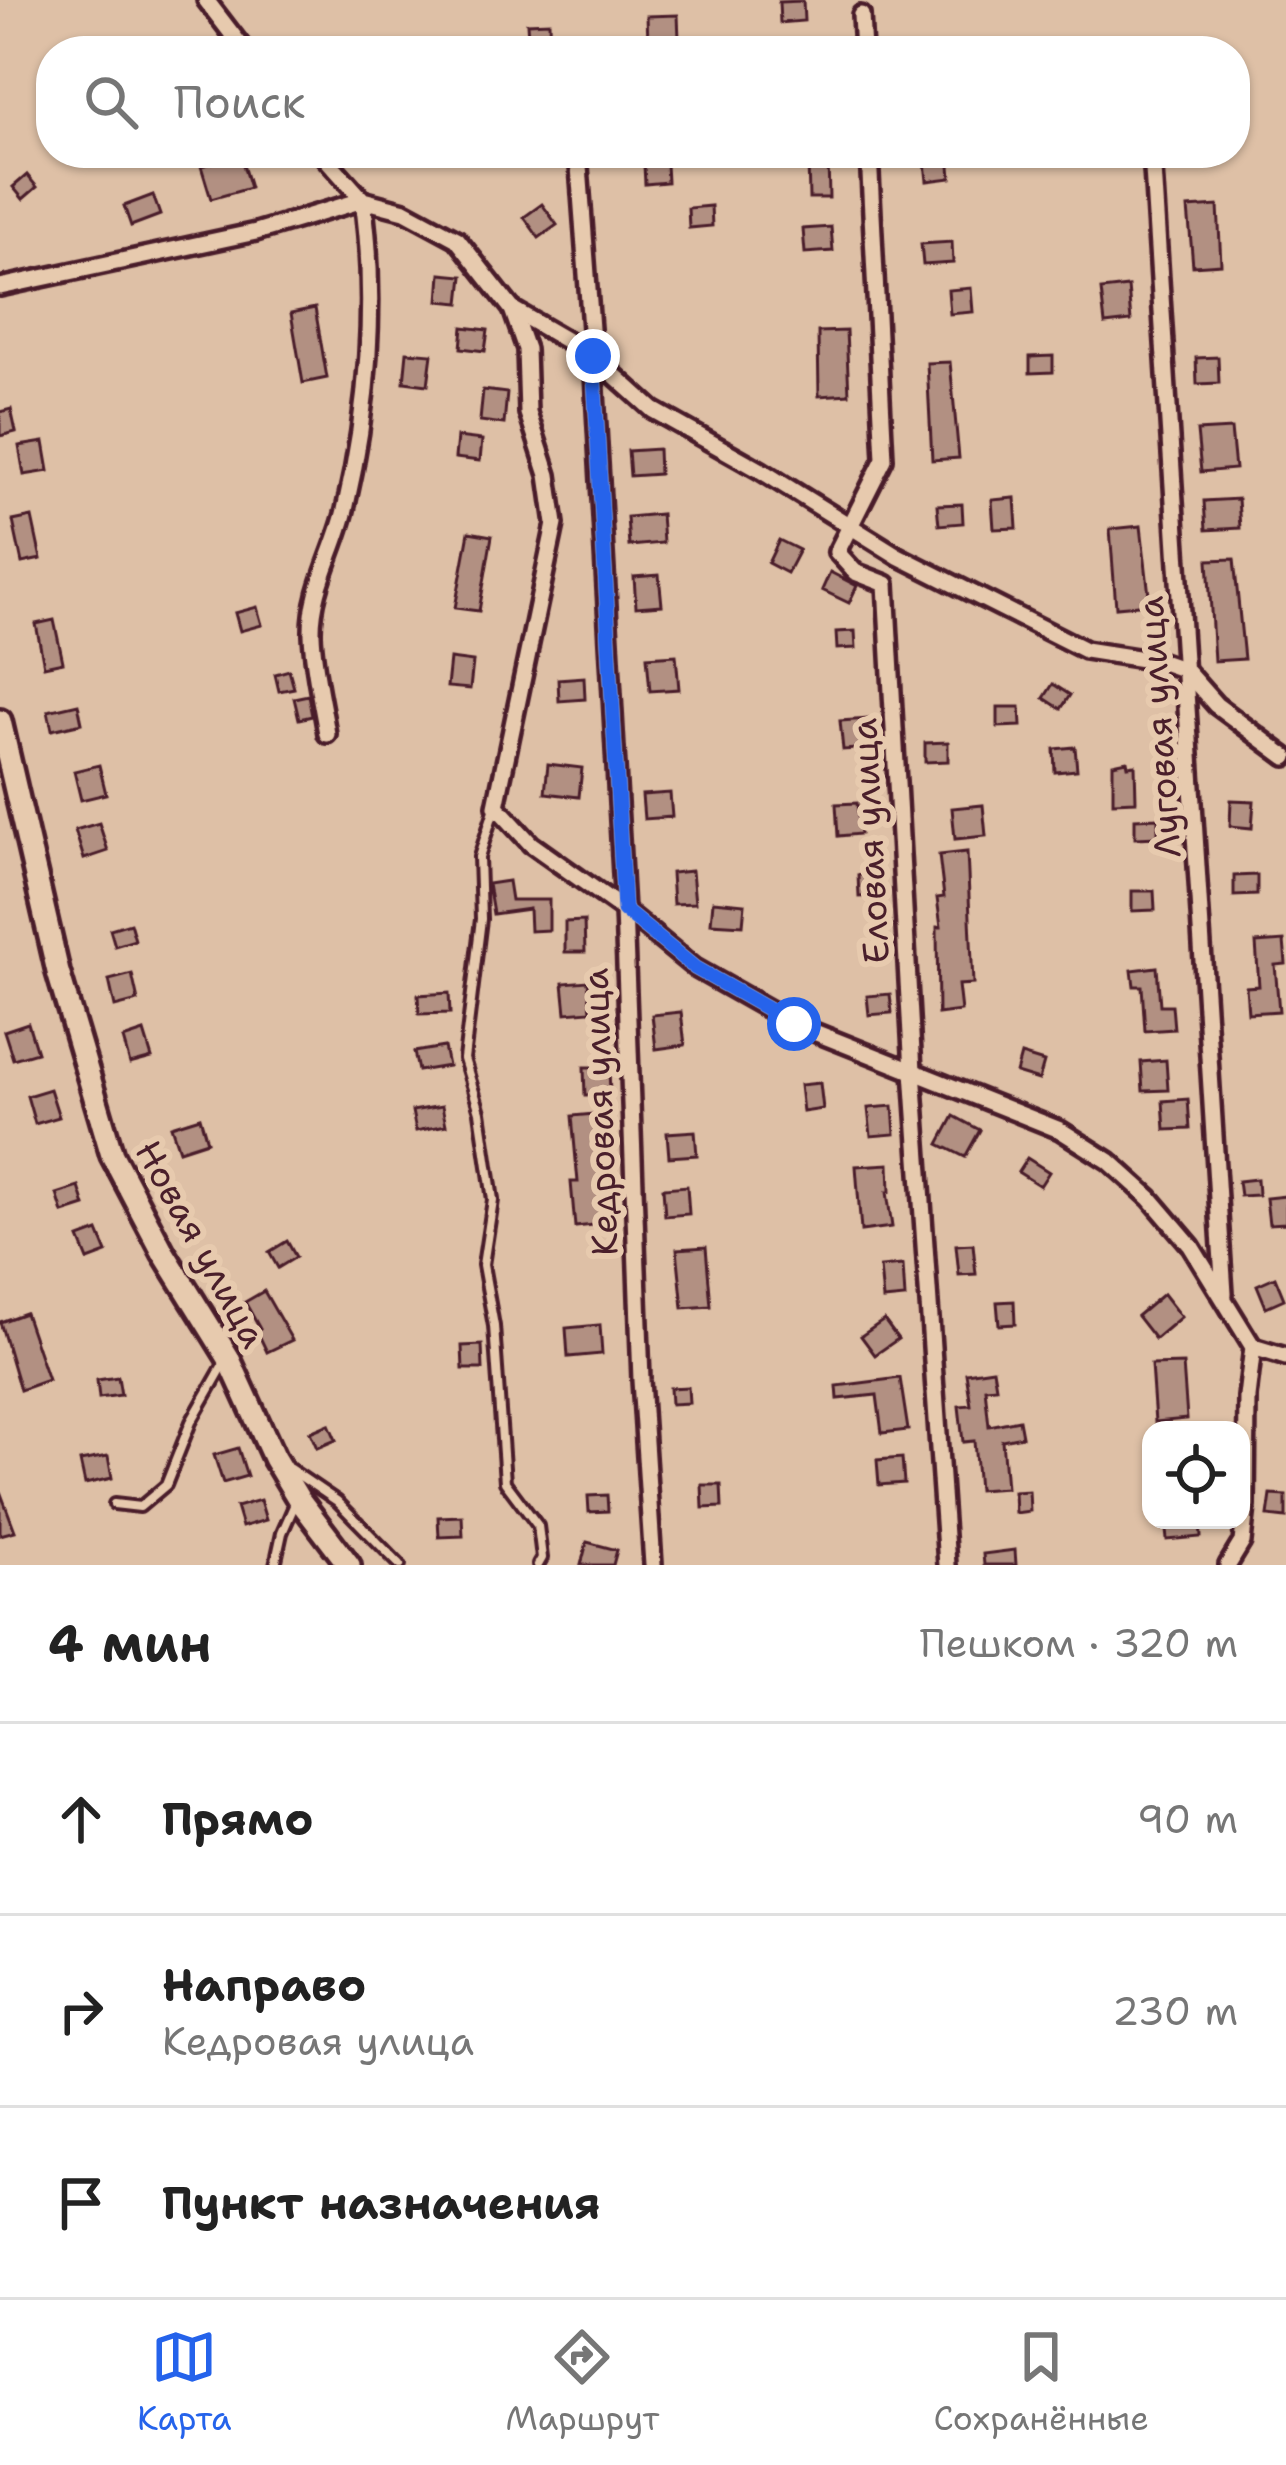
<!DOCTYPE html>
<html lang="ru">
<meta charset="utf-8">
<style>
body{margin:0;font-family:"Shantell Sans",sans-serif;background:#f2f2f2;color:#222}
.controls{position:absolute;right:36px;bottom:36px;display:grid;overflow:hidden;border-radius:24px;box-shadow:0 3px 9px #0004}
.controls button{width:108px;height:108px;display:grid;place-items:center;padding:0;border:0;border-bottom:3px solid #e0e0e0;background:#fff;color:#222;font:60px sans-serif}
.stop{position:absolute;width:36px;height:36px;margin:-27px;border:9px solid #2563eb;border-radius:50%;background:#fff}
.stop.end{background:#2563eb;border-color:#fff;box-shadow:0 3px 12px #0008}
.list{margin:0;padding:0;list-style:none}
h2{display:flex;justify-content:space-between;align-items:center;height:156px;margin:0;padding:0 48px;font-size:51px}
h2 small{font-size:39px;font-weight:400;color:#767676}
.list li{display:grid;grid-template-columns:78px 1fr auto;gap:36px;align-items:center;box-sizing:border-box;height:192px;padding:0 48px;border-top:3px solid #e0e0e0}
.list b{display:block;font-size:45px;white-space:nowrap}
.list p{margin:0;font-size:39px;white-space:nowrap;color:#767676}
.list em{font-size:39px;font-style:normal;color:#767676}
.icon{flex:none;width:66px;height:66px;fill:none;stroke:currentColor;stroke-width:2;stroke-linecap:round;stroke-linejoin:round}
.map{position:relative;flex:none;width:1286px;height:1565px;overflow:hidden}
.search{position:absolute;background:#fff;box-shadow:0 3px 9px #0004;left:36px;right:36px;top:36px;height:132px;display:flex;align-items:center;gap:30px;box-sizing:border-box;padding:0 42px;border-radius:48px;color:#767676;font-size:45px}
.sheet{height:732px;background:#fff}
nav{display:flex;justify-content:space-around;align-items:center;box-sizing:border-box;height:168px;border-top:3px solid #e0e0e0;background:#fff;font-size:33px;color:#767676}
nav a{display:grid;justify-items:center;gap:6px}
nav .on{color:#2563eb}
.map>svg:first-child{display:block}
</style>
<div class="map">
<svg width="1286" height="1565" viewBox="0 0 1286 1565">
<rect width="100%" height="100%" fill="#dec0a6"/>
<filter id="ink" filterUnits="userSpaceOnUse"><feTurbulence type="fractalNoise" baseFrequency=".00833" numOctaves="2"/><feDisplacementMap in="SourceGraphic" scale="24" xChannelSelector="R" yChannelSelector="G"/><feConvolveMatrix kernelMatrix="1 2 1 2 8 2 1 2 1" color-interpolation-filters="sRGB"/></filter>
<g filter="url(#ink)">
<g fill="#b29082" stroke="#4a1f2b" stroke-width="3">
<polygon points="803,1 804,21 780,23 779,2"/>
<polygon points="678,15 679,39 648,41 647,16"/>
<polygon points="549,22 550,50 529,51 527,23"/>
<polygon points="924,153 949,153 951,178 927,181"/>
<polygon points="240,155 250,188 211,199 201,166"/>
<polygon points="828,159 829,198 809,198 808,160"/>
<polygon points="666,164 667,182 645,184 644,165"/>
<polygon points="27,175 37,187 23,199 13,187"/>
<polygon points="153,195 160,215 131,226 124,206"/>
<polygon points="542,204 557,225 539,238 524,217"/>
<polygon points="711,206 712,226 689,228 688,208"/>
<polygon points="1218,206 1221,264 1193,266 1188,208"/>
<polygon points="831,227 833,251 805,253 803,229"/>
<polygon points="952,242 953,263 923,265 921,244"/>
<polygon points="441,274 463,276 460,303 439,301"/>
<polygon points="1128,287 1131,321 1105,324 1101,290"/>
<polygon points="971,288 973,312 950,314 948,290"/>
<polygon points="315,308 327,378 303,383 291,313"/>
<polygon points="463,327 488,330 485,351 461,348"/>
<polygon points="846,331 849,394 819,396 818,332"/>
<polygon points="407,352 432,354 428,385 404,382"/>
<polygon points="1053,356 1053,372 1030,373 1030,357"/>
<polygon points="1218,357 1219,383 1197,384 1196,358"/>
<polygon points="950,362 959,458 932,460 927,363"/>
<polygon points="483,390 507,393 504,424 480,421"/>
<polygon points="11,409 16,432 0,436 0,412"/>
<polygon points="1231,429 1235,469 1201,472 1197,431"/>
<polygon points="457,437 482,440 480,461 455,458"/>
<polygon points="44,442 49,471 24,475 19,446"/>
<polygon points="658,449 659,474 630,476 628,451"/>
<polygon points="1015,498 1017,528 994,529 992,500"/>
<polygon points="1238,499 1240,528 1206,530 1204,501"/>
<polygon points="962,504 963,523 939,525 937,505"/>
<polygon points="661,514 663,543 629,546 627,517"/>
<polygon points="32,517 41,559 22,563 13,521"/>
<polygon points="1141,526 1150,604 1116,607 1110,529"/>
<polygon points="469,532 492,536 479,611 455,608"/>
<polygon points="779,540 799,550 787,573 768,563"/>
<polygon points="1234,559 1244,659 1214,661 1208,560"/>
<polygon points="830,572 857,586 849,603 822,590"/>
<polygon points="659,575 662,605 636,607 634,577"/>
<polygon points="257,607 262,625 240,631 235,613"/>
<polygon points="54,620 63,662 44,666 36,624"/>
<polygon points="855,631 856,648 837,649 836,632"/>
<polygon points="676,655 679,689 650,691 647,657"/>
<polygon points="450,659 473,662 470,689 447,687"/>
<polygon points="289,670 294,688 279,691 275,674"/>
<polygon points="584,677 585,699 559,701 558,679"/>
<polygon points="1053,684 1070,695 1061,709 1044,698"/>
<polygon points="308,695 312,716 299,719 294,698"/>
<polygon points="78,704 82,723 52,730 48,711"/>
<polygon points="998,707 1020,707 1021,726 998,727"/>
<polygon points="869,719 871,748 843,750 840,721"/>
<polygon points="948,742 948,761 925,762 925,743"/>
<polygon points="1075,747 1077,770 1055,772 1054,749"/>
<polygon points="1127,761 1128,766 1135,765 1136,801 1113,802 1113,764"/>
<polygon points="548,764 582,768 579,797 545,793"/>
<polygon points="99,765 106,794 81,800 74,771"/>
<polygon points="670,793 672,817 644,819 642,795"/>
<polygon points="1231,800 1254,801 1252,828 1230,826"/>
<polygon points="857,803 860,834 838,836 836,804"/>
<polygon points="983,805 986,836 955,839 952,808"/>
<polygon points="1158,818 1158,837 1135,838 1135,819"/>
<polygon points="99,823 108,851 84,859 75,830"/>
<polygon points="967,852 973,984 958,985 961,1011 938,1014 937,927 941,927 937,898 944,897 939,855"/>
<polygon points="692,871 695,903 673,904 671,873"/>
<polygon points="882,874 883,896 859,897 858,875"/>
<polygon points="1257,875 1257,895 1234,896 1234,876"/>
<polygon points="508,881 511,900 549,900 549,930 530,931 529,909 493,914 488,884"/>
<polygon points="1132,891 1154,891 1155,910 1132,911"/>
<polygon points="713,901 745,904 743,925 711,923"/>
<polygon points="584,921 585,952 565,952 565,922"/>
<polygon points="130,923 135,940 115,946 110,929"/>
<polygon points="1284,941 1286,964 1275,965 1279,1011 1248,1013 1246,987 1259,986 1256,943"/>
<polygon points="1157,967 1160,1005 1172,1005 1174,1029 1145,1031 1142,986 1134,986 1132,970"/>
<polygon points="132,974 138,1001 115,1007 109,980"/>
<polygon points="588,981 591,1011 566,1013 563,983"/>
<polygon points="449,993 450,1013 419,1014 418,995"/>
<polygon points="890,994 892,1013 869,1015 867,996"/>
<polygon points="681,1012 685,1045 656,1049 652,1015"/>
<polygon points="28,1023 37,1052 13,1059 4,1031"/>
<polygon points="144,1032 152,1058 130,1064 123,1039"/>
<polygon points="444,1047 448,1066 418,1071 414,1052"/>
<polygon points="1021,1055 1044,1062 1039,1080 1016,1073"/>
<polygon points="1166,1060 1168,1090 1143,1091 1141,1062"/>
<polygon points="584,1067 609,1067 610,1096 585,1096"/>
<polygon points="820,1083 823,1109 803,1112 800,1085"/>
<polygon points="50,1089 59,1117 35,1124 27,1096"/>
<polygon points="1188,1099 1190,1129 1165,1130 1163,1101"/>
<polygon points="442,1106 446,1125 416,1131 412,1111"/>
<polygon points="893,1106 895,1134 871,1136 868,1108"/>
<polygon points="595,1114 603,1224 575,1227 571,1182 578,1182 572,1116"/>
<polygon points="954,1116 980,1130 965,1157 939,1144"/>
<polygon points="200,1117 207,1141 179,1150 171,1126"/>
<polygon points="695,1131 697,1155 669,1157 667,1133"/>
<polygon points="1027,1158 1049,1172 1040,1186 1018,1172"/>
<polygon points="889,1164 890,1192 887,1192 892,1227 861,1231 856,1166"/>
<polygon points="1257,1179 1258,1195 1240,1196 1238,1181"/>
<polygon points="687,1186 689,1214 665,1216 663,1188"/>
<polygon points="79,1187 85,1206 63,1213 57,1194"/>
<polygon points="1286,1196 1286,1223 1269,1224 1266,1198"/>
<polygon points="98,1231 107,1253 88,1260 79,1238"/>
<polygon points="287,1241 296,1257 278,1268 269,1252"/>
<polygon points="973,1244 976,1274 959,1275 956,1245"/>
<polygon points="706,1247 711,1306 683,1308 677,1249"/>
<polygon points="903,1265 905,1298 883,1300 880,1267"/>
<polygon points="1275,1277 1284,1299 1266,1307 1257,1285"/>
<polygon points="264,1291 292,1340 267,1352 257,1331 260,1329 245,1302"/>
<polygon points="1163,1294 1181,1317 1155,1339 1137,1316"/>
<polygon points="1014,1301 1015,1324 999,1325 997,1302"/>
<polygon points="25,1313 48,1380 20,1390 0,1322"/>
<polygon points="884,1320 898,1339 875,1355 861,1336"/>
<polygon points="600,1325 602,1354 568,1357 566,1328"/>
<polygon points="482,1345 483,1369 463,1369 462,1346"/>
<polygon points="1183,1364 1187,1419 1155,1422 1151,1365"/>
<polygon points="993,1369 996,1387 985,1388 989,1426 1019,1420 1022,1436 1002,1440 1006,1488 978,1490 974,1441 963,1442 959,1406 971,1405 966,1373"/>
<polygon points="118,1377 121,1395 99,1398 97,1380"/>
<polygon points="900,1378 908,1430 882,1433 877,1395 838,1399 837,1386"/>
<polygon points="688,1387 689,1403 671,1404 670,1388"/>
<polygon points="329,1424 336,1440 317,1448 310,1432"/>
<polygon points="238,1448 247,1476 223,1483 214,1455"/>
<polygon points="108,1456 112,1478 85,1484 80,1461"/>
<polygon points="902,1458 904,1483 879,1485 877,1460"/>
<polygon points="702,1485 721,1485 722,1507 703,1508"/>
<polygon points="0,1491 15,1531 0,1535"/>
<polygon points="1029,1491 1030,1511 1015,1513 1014,1492"/>
<polygon points="607,1495 608,1511 589,1512 588,1496"/>
<polygon points="1271,1495 1286,1496 1286,1518 1268,1516"/>
<polygon points="260,1500 266,1520 242,1527 236,1507"/>
<polygon points="462,1516 463,1536 439,1537 438,1517"/>
<polygon points="1165,1520 1200,1520 1201,1537 1167,1540"/>
<polygon points="587,1542 617,1550 613,1565 581,1565"/>
<polygon points="1015,1550 1016,1565 984,1565 983,1554"/>
</g>
<g fill="none" stroke-linecap="round" stroke-linejoin="round">
<g stroke="#4a1f2b" stroke-width="16">
<g id="lane">
<polyline points="495,807 479,857 481,919 464,1059 480,1112 493,1200 483,1265 494,1326 505,1482 538,1526 542,1558 538,1565"/>
<polyline points="290,1469 337,1501 400,1565"/>
<polyline points="114,1504 140,1507 166,1485 191,1422 224,1364"/>
<polyline points="275,1565 282,1533 297,1499"/>
</g>
</g>
<g stroke="#4a1f2b" stroke-width="24">
<g id="street">
<polyline points="206,0 245,51"/>
<polyline points="861,15 863,51"/>
<polyline points="570,48 570,51"/>
<polyline points="321,153 363,200 405,211 457,239 512,309 526,349 528,413 548,475 555,524 496,806 531,844 624,910 695,968 794,1024 1060,1130 1109,1161 1150,1198 1191,1246 1253,1347 1247,1397 1246,1506 1242,1542 1228,1565"/>
<polyline points="578,153 593,356 624,910 641,1380 653,1565"/>
<polyline points="869,153 884,459 837,552 855,572 886,584 913,1071 947,1565"/>
<polyline points="1152,153 1224,1294"/>
<path d="M0 287 256 232 363 200C377 301 368 411 345 510 335 552 311 589 312 634 313 667 322 701 327 734"/>
<polyline points="512,309 593,356 653,410 760,470 898,556 1085,650 1162,662 1185,670 1216,705 1286,757"/>
<polyline points="1253,1347 1286,1357"/>
</g>
</g>
<g stroke="#4a1f2b" stroke-width="30">
<polyline id="secondary" points="0,721 58,972 112,1155 163,1252 228,1357 274,1458 298,1498 349,1565"/>
</g>
<use href="#lane" stroke="#e7caae" stroke-width="8"/>
<use href="#street" stroke="#e7caae" stroke-width="15"/>
<use href="#secondary" stroke="#e7caae" stroke-width="21"/>
</g>
</g>
<g fill="none" stroke-linecap="round" stroke-linejoin="round" filter="url(#ink)">
<polyline stroke="#2563eb" stroke-width="15" points="593,356 624,910 695,968 794,1024"/>
</g>
<g text-anchor="middle" dominant-baseline="central" stroke-width="12" stroke-linejoin="round" paint-order="stroke">
<g font-size="36" fill="#4a1f2b" stroke="#e7caae">
<text transform="translate(1159 727) rotate(-94)">Луговая улица</text>
<text transform="translate(870 841) rotate(-93)">Еловая улица</text>
<text transform="translate(600 1112) rotate(-92)">Кедровая улица</text>
<text transform="translate(201 1244) rotate(61)">Новая улица</text>
</g>
</g>
</svg>
<div class="controls">
<button><svg class="icon" aria-label="locate" viewBox="0 0 24 24"><circle cx="12" cy="12" r="6"/><path d="M12 2v4M12 18v4M2 12h4M18 12h4"/></svg></button>
</div>
<div class="stop" style="left:794px;top:1024px"></div>
<div class="stop end" style="left:593px;top:356px"></div>
<div class="search"><svg class="icon" aria-label="search" viewBox="0 0 24 24"><circle cx="10" cy="10" r="6"/><path d="M15 15l6 6"/></svg>Поиск</div>
</div>
<section class="sheet">
<h2>4 мин<small>Пешком · 320 m</small></h2>
<ul class="list">
<li><svg class="icon" aria-label="ahead" viewBox="0 0 24 24"><path d="M12 20V5M6 11l6-6 6 6"/></svg><div><b>Прямо</b></div><em>90 m</em></li>
<li><svg class="icon" aria-label="right" viewBox="0 0 24 24"><path d="M7 20v-9h11M14 6l5 5-5 5"/></svg><div><b>Направо</b><p>Кедровая улица</p></div><em>230 m</em></li>
<li><svg class="icon" aria-label="arrive" viewBox="0 0 24 24"><path d="M6 21V4h12l-3 4 3 4H6"/></svg><div><b>Пункт назначения</b></div></li>
</ul>
</section>
<nav>
<a class="on"><svg class="icon" aria-label="map" viewBox="0 0 24 24"><path d="M3 6l6-2 6 2 6-2v14l-6 2-6-2-6 2zM9 4v14M15 6v14"/></svg>Карта</a>
<a><svg class="icon" aria-label="directions" viewBox="0 0 24 24"><path d="M12 3l9 9-9 9-9-9zM9 14v-3h6M13 9l2 2-2 2"/></svg>Маршрут</a>
<a><svg class="icon" aria-label="saved" viewBox="0 0 24 24"><path d="M7 4h10v16l-5-4-5 4z"/></svg>Сохранённые</a>
</nav>
